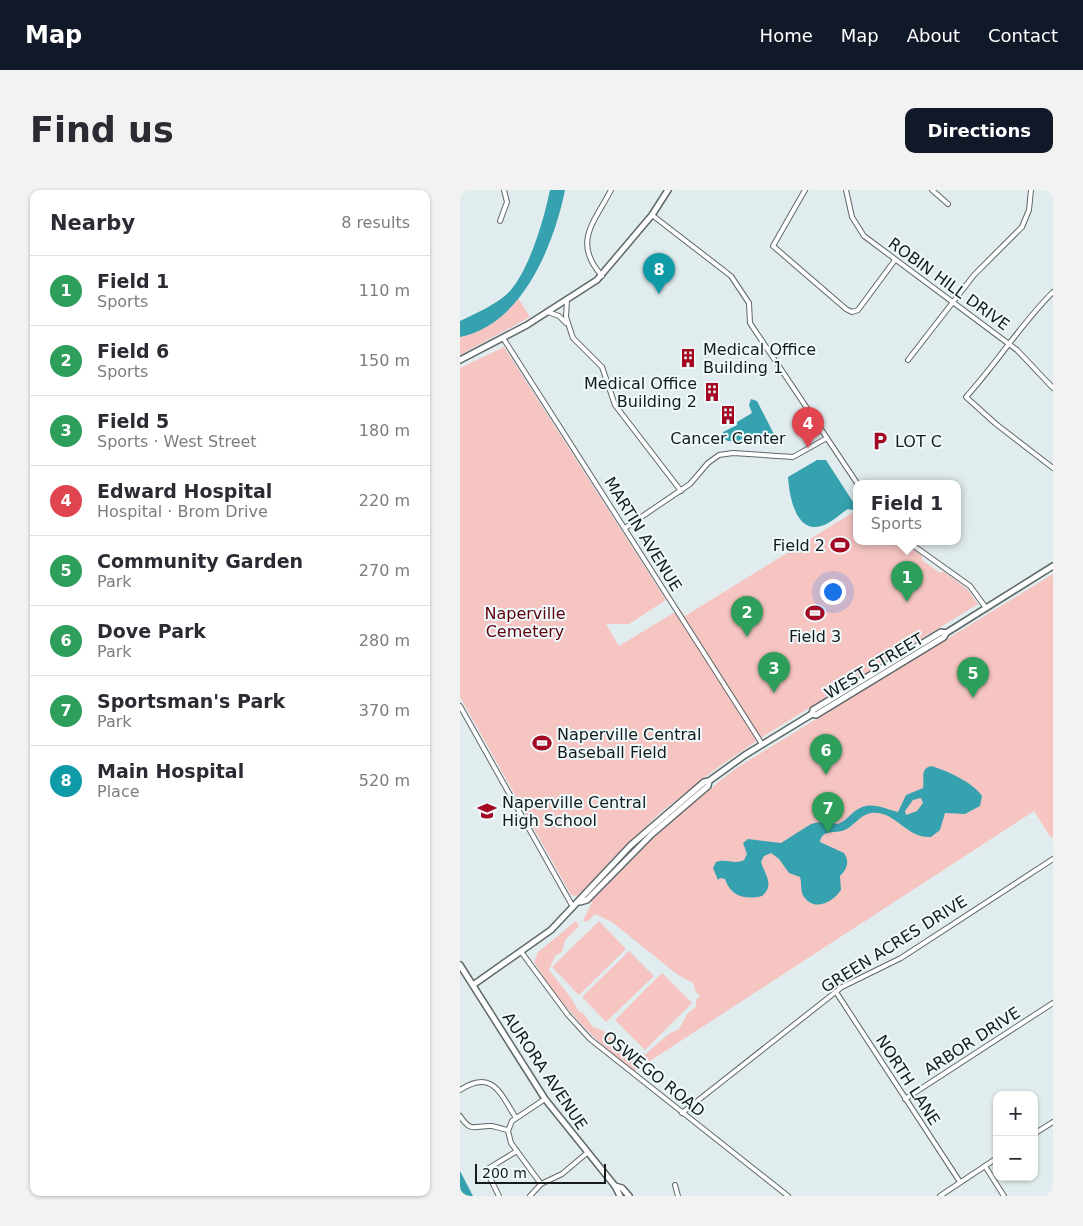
<!DOCTYPE html>
<meta charset="utf-8">
<style>
body{margin:0;font-family:"DejaVu Sans",sans-serif;background:#f2f2f3;color:#2b2b33}
.controls{position:absolute;right:15px;bottom:15px;display:grid;overflow:hidden;border-radius:10px;box-shadow:0 1px 4px #0004}
.controls button{width:45px;height:45px;display:grid;place-items:center;padding:0;border:0;border-bottom:1px solid #e1e1e2;background:#fff;color:#2b2b33;font:25px sans-serif}
.scale{position:absolute;left:15px;bottom:12px;width:131px;box-sizing:border-box;padding-left:5px;border:2px solid #161a1b;border-top:0;font-size:14px;line-height:18px;white-space:nowrap;color:#161a1b;-webkit-text-stroke:4px #eefafb;paint-order:stroke}
.you{position:absolute;left:372px;top:401px;width:18px;height:18px;margin:-12px;border:4px solid #fff;border-radius:50%;background:#1a73e8;box-shadow:0 0 0 8px #1a73e833}
.badge{display:grid;place-items:center;width:32px;height:32px;border-radius:50%;background:#111827;color:#fff;font-size:16px;font-weight:700}
.pin{position:absolute;translate:-50% -41px;filter:drop-shadow(0 1px 2px #0008)}
.pin::after{content:'';position:absolute;top:26px;width:18px;height:15px;background:inherit;clip-path:polygon(0 0,100% 0,50% 100%)}
.popup{position:absolute;left:393px;top:290px;width:108px;height:65px;box-sizing:border-box;display:grid;place-content:center;border-radius:10px;background:#fff;filter:drop-shadow(0 1px 4px #0005);font-size:16px;white-space:nowrap;color:#7c7c81}
.popup b{font-size:19px;color:#2b2b33}
.popup::after{content:'';position:absolute;left:50%;top:100%;margin-left:-10px;border:10px solid transparent;border-top-color:#fff}
.list{margin:0;padding:0;list-style:none}
h2{display:flex;justify-content:space-between;align-items:center;height:65px;margin:0;padding:0 20px;font-size:21px}
h2 small{font-size:16px;font-weight:400;color:#7c7c81}
.list li{display:grid;grid-template-columns:32px 1fr auto;gap:15px;align-items:center;box-sizing:border-box;height:70px;padding:0 20px;border-top:1px solid #e1e1e2}
.list b{display:block;font-size:19px;white-space:nowrap}
.list p{margin:0;font-size:16px;white-space:nowrap;color:#7c7c81}
.list em{font-size:16px;font-style:normal;color:#7c7c81}
.map{position:relative;flex:none;width:593px;height:1006px;overflow:hidden;border-radius:10px}
header{display:flex;align-items:center;gap:30px;box-sizing:border-box;height:70px;padding:0 25px;background:#111827;color:#fff}
header strong{font-size:24px}
nav{display:flex;gap:28px;margin-inline-start:auto;font-size:18px}
.intro{display:flex;align-items:center;justify-content:space-between;box-sizing:border-box;height:120px;padding:0 30px}
h1{margin:0;font-size:35px}
.button{padding:12px 22px;border-radius:10px;background:#111827;color:#fff;font-size:18px;font-weight:700}
main{display:flex;gap:30px;padding:0 30px}
aside{flex:1;background:#fff;border-radius:10px;box-shadow:0 1px 4px #0004}
.map>svg:first-child{display:block}
</style>
<header>
<strong>Map</strong>
<nav><a>Home</a><a>Map</a><a>About</a><a>Contact</a></nav>
</header>
<div class="intro"><h1>Find us</h1><a class="button">Directions</a></div>
<main>
<aside>
<h2>Nearby<small>8 results</small></h2>
<ul class="list">
<li><span class="badge" style="background:#2e9e5b">1</span><div><b>Field 1</b><p>Sports</p></div><em>110 m</em></li>
<li><span class="badge" style="background:#2e9e5b">2</span><div><b>Field 6</b><p>Sports</p></div><em>150 m</em></li>
<li><span class="badge" style="background:#2e9e5b">3</span><div><b>Field 5</b><p>Sports · West Street</p></div><em>180 m</em></li>
<li><span class="badge" style="background:#e0444e">4</span><div><b>Edward Hospital</b><p>Hospital · Brom Drive</p></div><em>220 m</em></li>
<li><span class="badge" style="background:#2e9e5b">5</span><div><b>Community Garden</b><p>Park</p></div><em>270 m</em></li>
<li><span class="badge" style="background:#2e9e5b">6</span><div><b>Dove Park</b><p>Park</p></div><em>280 m</em></li>
<li><span class="badge" style="background:#2e9e5b">7</span><div><b>Sportsman's Park</b><p>Park</p></div><em>370 m</em></li>
<li><span class="badge" style="background:#0f9aa8">8</span><div><b>Main Hospital</b><p>Place</p></div><em>520 m</em></li>
</ul>
</aside>
<div class="map">
<svg width="593" height="1006" viewBox="0 0 593 1006">
<rect width="100%" height="100%" fill="#e1ecee"/>
<g fill="#f6c5c2">
<path d="M58 108 70 127 0 165V147C24 142 42 125 58 108Z"/>
<polygon points="44,157 206,410 169,434 146,434 159,456 220,419 225,426 397,320 397,351 438,351 447,360 450,357 462,366 462,370 480,383 483,381 507,399 518,414 307,544 257,578 200,623 153,668 122,702 116,706 111,705 0,507 0,178"/>
<path d="M593 384V646L591 648 574 621 173 882C134 850 100 815 74 772L78 762 116 731 119 736 105 750 102 762 95 766 89 780 112 809 118 821 124 824 133 837 142 840 169 864 182 867 210 843 219 839 227 824 236 817V810L240 806 236 802 233 793 218 785 152 732 135 724 127 732 123 730 132 713 130 710C176 661 224 618 278 577Z"/>
<polygon points="139,731 166,759 119,805 92,777"/>
<polygon points="169,761 194,786 146,832 122,807"/>
<polygon points="202,783 232,813 185,860 155,830"/>
</g>
<g fill="#36a2af" fill-rule="evenodd">
<path d="M90 0H105C94 55 62 135 0 147V131C16 123 38 114 50 101 70 78 84 29 90 0Z"/>
<polygon points="291,209 297,211 318,252 268,251 263,248 263,242 277,235 277,232 292,223 289,215"/>
<path d="M357 270H366L395 315 393 320 388 319C380 324 370 334 361 336 335 344 329 303 328 287Z"/>
<path d="M471 576C486 580 514 593 522 606L520 616 505 624 485 623 480 640 471 647C446 649 436 620 411 623 399 625 393 638 382 641 373 643 362 640 360 652L384 663C390 672 387 679 380 686L381 700C373 712 355 722 344 707 340 701 342 693 340 687L329 683 319 669 311 663 304 666 301 672C305 685 315 695 302 706 285 710 271 707 265 689L260 688 258 690 253 678 256 672C266 668 274 675 284 670L287 664 283 653 288 649 321 653 351 634 363 631 378 634C385 631 389 626 395 621 409 610 423 618 438 622L446 605 463 598C465 590 459 579 471 576ZM461 608 463 613 457 621 446 625 445 621 453 610Z"/>
<polygon points="0,981 13,1006 0,1006"/>
</g>
<g fill="none" stroke-linecap="round" stroke-linejoin="round">
<g stroke="#5e6869" stroke-width="6">
<g id="street">
<polyline points="345,0 313,56 386,119 392,122 398,120 435,70"/>
<polyline points="386,0 392,27 404,46 557,160 593,198"/>
<polyline points="472,0 488,14"/>
<polyline points="192,25 271,86 289,113 290,133 397,293"/>
<polyline points="40,31 47,12 44,0"/>
<path d="M142 86C112 52 134 33 151 0"/>
<path d="M593 102C560 135 537 173 506 207L536 234 593 278"/>
<polyline points="107,110 106,127 113,148 142,177 155,215 221,301"/>
<polyline points="88,122 99,126 106,133"/>
<polyline points="43,148 302,554"/>
<polyline points="448,170 514,85 562,37 569,20 571,0"/>
<polyline points="165,338 230,294 248,273 259,265 273,263 333,267 367,248"/>
<polyline points="447,351 510,396 526,418"/>
<polyline points="0,516 113,717"/>
<polyline points="62,763 108,825 130,849 328,1006"/>
<polyline points="376,802 500,992"/>
<path d="M0 900C33 879 40 903 56 928"/>
<polyline points="445,909 593,813"/>
<polyline points="222,923 382,797 441,768 593,669"/>
<path d="M0 926C12 944 15 935 32 936 37 937 42 939 48 940"/>
<polyline points="574,944 593,932"/>
<polyline points="525,976 544,1006"/>
<polyline points="81,994 51,953 48,941 52,931 85,909"/>
<polyline points="215,995 218,1006"/>
<polyline points="39,1006 28,984 29,978 57,961"/>
<polyline points="70,1006 81,994 102,984 127,963"/>
<polyline points="480,1006 537,968"/>
</g>
</g>
<g stroke="#5e6869" stroke-width="8">
<g id="secondary">
<polyline points="0,170 67,135 137,90 192,25 208,0"/>
<polyline points="352,524 356,525 484,447 486,443 593,376"/>
<polyline points="120,712 127,710 192,644 248,596 249,591"/>
<polyline points="0,775 85,909 155,996 160,1006"/>
<polyline points="13,795 91,740 171,655 244,592 249,591 285,565 352,524 353,520 481,442 486,443"/>
<polyline points="155,996 162,998 169,1006"/>
</g>
</g>
<use href="#street" stroke="#fff" stroke-width="4"/>
<use href="#secondary" stroke="#fff" stroke-width="5"/>
</g>
<defs>
<g id="building-bare" transform="scale(1.5)"><path d="M-4-6H4V6H1V3H-1V6H-4ZM-2.5-4.3h1.7v1.8h-1.7ZM.8-4.3h1.7v1.8H.8ZM-2.5-1h1.7V.8h-1.7ZM.8-1h1.7V.8H.8Z" fill="#a40823" stroke="#eefafb" stroke-width="2.5" paint-order="stroke"/></g>
<g id="parking-bare" transform="scale(1.5)"><path d="M-3.5-5.5H1a3.5 3.5 0 0 1 0 7H-1V5.5H-3.5ZM-1-3.4V-.6H.8a1.4 1.4 0 0 0 0-2.8Z" fill="#a40823" stroke="#eefafb" stroke-width="2.5" paint-order="stroke"/></g>
<g id="stadium-bare" transform="scale(1.5)"><path d="M0-5a6.5 5 0 1 0 0 10a6.5 5 0 1 0 0-10ZM-3.5-1.8h7v3.6h-7Z" fill="#a40823" stroke="#eefafb" stroke-width="2.5" paint-order="stroke"/></g>
<g id="school-bare" transform="scale(1.5)"><path d="M0-5L7-2L0 1L-7-2ZM-4 1L0 2.5L4 1V4Q0 6-4 4Z" fill="#a40823" stroke="#eefafb" stroke-width="2.5" paint-order="stroke"/></g>
</defs>
<g fill-rule="evenodd">
<use href="#building-bare" x="228" y="168"/>
<use href="#building-bare" x="252" y="202"/>
<use href="#building-bare" x="268" y="225"/>
<use href="#parking-bare" x="420" y="251"/>
<use href="#stadium-bare" x="380" y="355"/>
<use href="#stadium-bare" x="355" y="423"/>
<use href="#stadium-bare" x="82" y="553"/>
<use href="#school-bare" x="27" y="621"/>
</g>
<g text-anchor="middle" dominant-baseline="central" stroke-width="4" stroke-linejoin="round" paint-order="stroke">
<g font-size="16" fill="#161a1b" stroke="#eefafb">
<text transform="translate(489 94) rotate(36)">ROBIN HILL DRIVE</text>
<text transform="translate(183 344) rotate(58)">MARTIN AVENUE</text>
<text transform="translate(414 476) rotate(-31)">WEST STREET</text>
<text transform="translate(434 754) rotate(-32)">GREEN ACRES DRIVE</text>
<text transform="translate(512 851) rotate(-33)">ARBOR DRIVE</text>
<text transform="translate(85 881) rotate(56)">AURORA AVENUE</text>
<text transform="translate(194 884) rotate(39)">OSWEGO ROAD</text>
<text transform="translate(448 890) rotate(57)">NORTH LANE</text>
</g>
<g font-size="16" fill="#161a1b" stroke="#eefafb" text-anchor="start">
<text x="243" y="159">Medical Office<tspan x="243" dy="18">Building 1</tspan></text>
<text x="237" y="193" text-anchor="end">Medical Office<tspan x="237" dy="18">Building 2</tspan></text>
<text x="268" y="248" text-anchor="middle">Cancer Center</text>
<text x="435" y="251">LOT C</text>
<text x="365" y="355" text-anchor="end">Field 2</text>
<text x="355" y="446" text-anchor="middle">Field 3</text>
<text x="97" y="544">Naperville Central<tspan x="97" dy="18">Baseball Field</tspan></text>
<text x="42" y="612">Naperville Central<tspan x="42" dy="18">High School</tspan></text>
</g>
<g font-size="16" fill="#60000e" stroke="#eefafb">
<text x="65" y="423">Naperville<tspan x="65" dy="18">Cemetery</tspan></text>
</g>
</g>
</svg>
<div class="controls">
<button>+</button>
<button>−</button>
</div>
<div class="scale">200 m</div>
<div class="you"></div>
<div class="pin badge" style="left:447px;top:412px;background:#2e9e5b">1</div>
<div class="popup"><b>Field 1</b>Sports</div>
<div class="pin badge" style="left:287px;top:447px;background:#2e9e5b">2</div>
<div class="pin badge" style="left:314px;top:503px;background:#2e9e5b">3</div>
<div class="pin badge" style="left:348px;top:258px;background:#e0444e">4</div>
<div class="pin badge" style="left:513px;top:508px;background:#2e9e5b">5</div>
<div class="pin badge" style="left:366px;top:585px;background:#2e9e5b">6</div>
<div class="pin badge" style="left:368px;top:643px;background:#2e9e5b">7</div>
<div class="pin badge" style="left:199px;top:104px;background:#0f9aa8">8</div>
</div>
</main>
